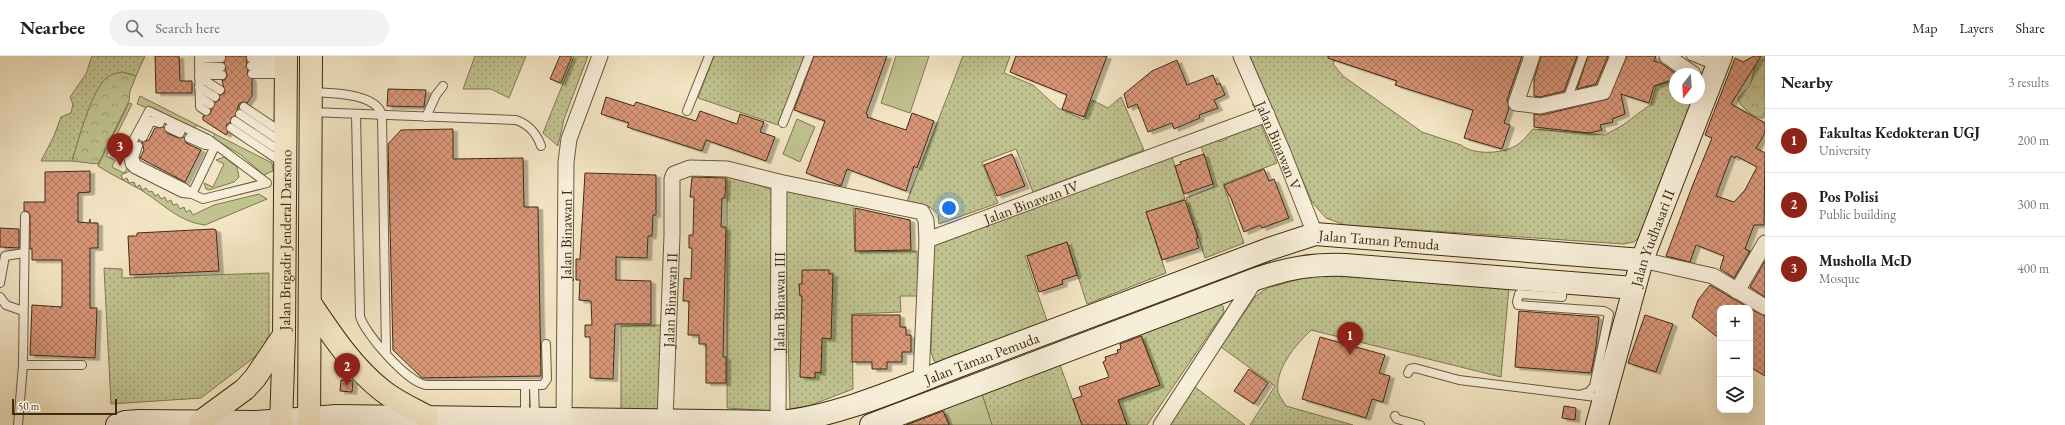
<!DOCTYPE html>
<meta charset="utf-8">
<style>
body{margin:0;font-family:"EB Garamond",serif;background:#f2f2f2;color:#202124}
.controls{position:absolute;right:12px;bottom:12px;display:grid;overflow:hidden;border-radius:8px;box-shadow:0 4px 16px #0002}
.controls button{width:36px;height:36px;display:grid;place-items:center;padding:0;border:0;border-bottom:1px solid #e0e0e0;background:#fff;color:#202124;font:20px sans-serif}
.compass{position:absolute;left:1669px;top:12px;width:36px;height:36px;border-radius:50%;background:#fff;box-shadow:0 4px 16px #0002;rotate:197deg}
.scale{position:absolute;left:12px;bottom:10px;width:105px;box-sizing:border-box;padding-left:4px;border:2px solid #3e2c11;border-top:0;font-size:11px;line-height:14px;white-space:nowrap;color:#3e2c11;-webkit-text-stroke:3px #f7eed9;paint-order:stroke}
.you{position:absolute;left:949px;top:152px;width:14px;height:14px;margin:-10px;border:3px solid #fff;border-radius:50%;background:#1a73e8;box-shadow:0 0 0 6px #1a73e833}
.badge{display:grid;place-items:center;width:26px;height:26px;border-radius:50%;background:#8f2418;color:#fff;font-size:13px;font-weight:700}
.pin{position:absolute;translate:-50% -33px;filter:drop-shadow(0 1px 2px #0008)}
.pin::after{content:'';position:absolute;top:21px;width:14px;height:12px;background:inherit;clip-path:polygon(0 0,100% 0,50% 100%)}
.list{margin:0;padding:0;list-style:none}
h2{display:flex;justify-content:space-between;align-items:center;height:52px;margin:0;padding:0 16px;font-size:17px}
h2 small{font-size:13px;font-weight:400;color:#757577}
.list li{display:grid;grid-template-columns:26px 1fr auto;gap:12px;align-items:center;box-sizing:border-box;height:64px;padding:0 16px;border-top:1px solid #e0e0e0}
.list b{display:block;font-size:15px;white-space:nowrap}
.list p{margin:0;font-size:13px;white-space:nowrap;color:#757577}
.list em{font-size:13px;font-style:normal;color:#757577}
.icon{flex:none;width:22px;height:22px;fill:none;stroke:currentColor;stroke-width:2;stroke-linecap:round;stroke-linejoin:round}
.map{position:relative;flex:none;width:1765px;height:369px;overflow:hidden}
header{display:flex;align-items:center;gap:24px;box-sizing:border-box;height:56px;padding:0 20px;background:#fff;border-bottom:1px solid #e0e0e0}
header strong{font-size:19px}
nav{display:flex;gap:22px;margin-inline-start:auto;font-size:14px}
.search{width:280px;height:36px;background:#f2f2f2;display:flex;align-items:center;gap:10px;box-sizing:border-box;padding:0 14px;border-radius:22px;color:#757577;font-size:15px}
main{display:flex}
aside{flex:1;background:#fff}
.map>svg:first-child{display:block}
</style>
<header>
<strong>Nearbee</strong>
<div class="search"><svg class="icon" aria-label="search" viewBox="0 0 24 24"><circle cx="10" cy="10" r="6"/><path d="M15 15l6 6"/></svg>Search here</div>
<nav><a>Map</a><a>Layers</a><a>Share</a></nav>
</header>
<main>
<div class="map">
<svg width="1765" height="369" viewBox="0 0 1765 369">
<defs>
<pattern id="grass-dots" width="8" height="8" patternUnits="userSpaceOnUse"><rect width="8" height="8" fill="#c0c390"/><path d="M2 2h.1M6 6h.1" fill="none" stroke="#9d9f74" stroke-width="1.8" stroke-linecap="round"/></pattern>
<pattern id="forest-crowns" width="20" height="18" patternUnits="userSpaceOnUse"><rect width="20" height="18" fill="#c0c390"/><path d="M2 6a3 3 0 1 1 6 0M12 15a3 3 0 1 1 6 0" fill="none" stroke="#9d9f74"/></pattern>
<pattern id="building-cross-hatch" width="8" height="8" patternUnits="userSpaceOnUse"><rect width="8" height="8" fill="#d89578"/><path d="M0 0l8 8M0 8l8-8" fill="none" stroke="#b17a61"/></pattern>
<filter id="shadow"><feDropShadow dx="4.5" dy="2.5" stdDeviation="0" flood-color="#0004"/></filter>
</defs>
<rect width="100%" height="100%" fill="#f3e5c4"/>
<filter id="stains"><feTurbulence type="fractalNoise" baseFrequency=".005" numOctaves="4"/><feColorMatrix values="0 0 0 0 .2 0 0 0 0 .09 0 0 0 0 .02 0 0 0 .5 -.17"/></filter>
<radialGradient id="worn" r=".72"><stop offset=".6" stop-color="#630" stop-opacity="0"/><stop offset="1" stop-color="#630" stop-opacity=".3"/></radialGradient>
<g fill="url(#grass-dots)" stroke="#7f7850">
<polygon points="92,0 145,0 136,20 122,16 102,28 84,66 72,105 41,105 54,80 61,61 71,57 73,48 70,41 86,18"/>
<polygon points="475,0 526,0 509,42 491,33 463,33"/>
<polygon points="574,0 588,0 564,63 558,90 543,77"/>
<polygon points="714,0 805,0 778,69 698,42"/>
<polygon points="963,0 1010,0 1004,17 1033,29 1058,52 1084,64 1092,44 1108,52 1121,41 1144,94 1033,136 1016,93 982,106 998,147 939,168 938,158 930,151 907,145"/>
<path d="M1250 0H1336L1333 8 1343 20 1422 76 1461 89C1475 100 1506 98 1520 87 1525 83 1529 77 1533 73L1605 79 1623 69 1651 48 1656 30 1668 26 1675 30V42H1694L1642 178 1634 186 1623 188 1345 169 1326 162 1312 146Z"/>
<polygon points="1260,67 1277,107 1223,128 1244,187 1205,202 1186,142 1214,131 1201,90 1217,83 1219,86 1227,83 1226,79"/>
<polygon points="1172,101 1185,143 1146,156 1166,217 1087,248 1067,186 1025,200 1047,265 940,306 934,305 931,296 934,191 936,188"/>
<polygon points="727,119 770,133 773,139 771,355 727,352"/>
<polygon points="790,133 853,149 855,196 917,195 918,240 900,240 901,256 852,258 853,333 790,357 785,151 786,138"/>
<polygon points="104,212 122,213 122,222 269,217 269,280 260,297 201,342 111,348"/>
<path d="M1318 218 1509 231 1501 321 1311 274C1295 290 1275 312 1278 336 1279 340 1284 346 1286 350L1353 369H1250L1275 330 1221 291 1255 241 1267 232Z"/>
<polygon points="1217,246 1223,250 1224,256 1147,369 1127,369 1118,345 1160,329 1139,272"/>
<polygon points="663,269 661,354 621,354 621,270"/>
<polygon points="1060,309 1082,369 992,369 982,338"/>
<polygon points="1195,331 1245,369 1167,369"/>
</g>
<g fill="url(#forest-crowns)" stroke="#7f7850">
<path d="M1761 0H1765V60L1763 62C1754 62 1741 52 1738 43 1741 37 1746 35 1749 31 1754 22 1753 7 1761 0Z"/>
<path d="M122 16 136 20 130 35 129 45 98 108 72 105C78 86 92 30 109 20 112 18 118 17 122 16Z"/>
</g>
<g fill="#c0c390" stroke="#7f7850">
<polygon points="896,0 929,0 910,57 881,47"/>
<polygon points="140,40 272,107 273,115 264,119 241,99 213,82 215,78 196,69 194,73 148,50 147,52 137,48"/>
<path d="M129 47 132 48 106 100 115 104 112 111 124 117 128 111 130 115 121 119 123 124 127 122 129 127 134 126 136 131 140 129 142 134 146 132 149 136 152 135 155 140 158 138 161 143 165 141 167 146 171 144 173 149 177 148 180 153 184 151 186 156 190 154 193 159 214 149 259 138 267 143 205 169C179 166 162 147 141 134 127 126 112 119 98 110Z"/>
<polygon points="797,63 815,71 800,106 783,98"/>
<polygon points="224,101 237,111 239,121 234,126 209,134 206,133 204,127 213,131 224,108 216,104"/>
<polygon points="982,338 992,369 950,369 943,352"/>
</g>
<g fill="url(#building-cross-hatch)" stroke="#3e2c11" fill-rule="evenodd" filter="url(#shadow)">
<polygon points="155,0 179,0 180,25 192,25 192,37 156,37"/>
<polygon points="226,0 246,0 247,6 246,10 248,14 247,18 252,23 252,40 247,47 242,46 239,48 235,60 231,62 230,67 226,69 228,76 226,79 203,64 203,60 210,58 215,46 219,44 220,39 225,37 222,24 225,24 227,19 224,6"/>
<polygon points="560,0 572,0 561,27 550,23"/>
<polygon points="814,0 887,0 866,58 868,59 867,61 906,74 912,57 934,65 917,112 914,110 906,135 847,113 841,130 806,117 825,65 794,54"/>
<polygon points="1016,0 1107,0 1084,61 1062,53 1067,39 1010,16"/>
<polygon points="1328,0 1522,0 1507,44 1509,52 1504,67 1510,69 1502,93 1464,82 1473,54 1395,29 1397,25 1328,2"/>
<polygon points="1541,0 1577,0 1564,35 1540,41 1534,40 1534,23"/>
<polygon points="1588,0 1608,0 1596,28 1577,33"/>
<polygon points="1627,0 1656,0 1654,5 1661,7 1676,18 1675,23 1654,30 1649,47 1621,38 1625,58 1612,63 1613,66 1600,69 1602,74 1589,77 1534,71 1534,58 1542,59 1608,43"/>
<path d="M1754 0H1761L1731 48 1765 67V77L1756 92 1765 97 1764 169H1754L1745 193 1750 195 1734 222 1720 213 1724 200 1696 189 1690 206 1666 200 1692 131 1712 82 1705 79 1735 2 1743 6ZM1731 100 1735 102 1736 100 1757 111 1745 134 1734 146 1716 140Z"/>
<polygon points="1177,4 1187,29 1213,19 1217,29 1220,27 1225,39 1214,44 1218,52 1199,59 1200,62 1174,73 1172,67 1148,76 1137,48 1128,52 1124,38 1152,15"/>
<polygon points="388,33 426,34 424,51 387,50"/>
<polygon points="606,41 634,50 636,46 696,65 700,55 737,68 740,58 764,66 760,76 775,81 766,105 706,84 702,95 627,71 629,67 601,58"/>
<polygon points="164,71 167,77 178,82 184,81 186,87 201,94 185,126 140,102 144,94 142,86 149,84 155,72"/>
<polygon points="453,73 453,103 523,102 524,151 538,151 541,320 422,322 393,294 388,88 401,74"/>
<polygon points="1012,98 1025,130 997,140 984,109"/>
<polygon points="1204,98 1213,128 1184,138 1175,110 1181,108 1180,106"/>
<polygon points="1264,113 1269,125 1274,123 1289,162 1262,172 1260,169 1244,176 1230,140 1229,140 1224,129"/>
<polygon points="90,115 90,136 78,137 78,166 89,167 90,163 90,167 98,167 98,192 90,192 90,252 97,252 95,302 30,299 32,249 62,251 62,204 32,204 32,193 30,193 30,160 28,156 24,155 24,146 45,146 45,116"/>
<polygon points="585,117 656,119 656,159 653,159 652,180 648,180 647,202 616,201 616,224 651,225 651,268 615,268 613,323 590,322 590,281 585,281 585,269 592,269 591,245 579,244 580,224 576,224 576,203 580,203"/>
<polygon points="692,121 726,122 725,142 722,142 721,171 726,171 723,301 726,301 726,327 706,327 706,288 699,288 699,279 688,279 689,245 683,245 684,222 691,223 692,192 689,192 689,179 693,179 694,141 690,141"/>
<polygon points="1185,144 1198,182 1196,182 1199,192 1162,204 1146,156"/>
<polygon points="855,152 910,164 911,194 855,195"/>
<polygon points="0,172 19,173 19,192 0,191"/>
<polygon points="213,173 216,174 219,215 130,219 128,180 137,180 137,177"/>
<polygon points="1067,186 1077,219 1062,224 1063,228 1039,236 1027,200"/>
<polygon points="1765,205 1765,241 1750,231"/>
<polygon points="802,214 829,214 829,218 833,218 831,283 822,282 821,317 815,316 815,322 800,321 802,240 800,240 799,228 802,228"/>
<polygon points="1710,229 1749,252 1720,252 1720,283 1692,261 1698,244"/>
<polygon points="1750,253 1765,260 1765,320 1750,311"/>
<polygon points="1519,255 1599,261 1596,291 1591,317 1515,311"/>
<polygon points="852,259 900,259 900,271 906,271 906,279 911,279 911,296 902,296 902,306 887,306 887,313 872,313 872,306 852,306"/>
<polygon points="1645,259 1673,268 1656,316 1628,307"/>
<polygon points="1141,280 1160,329 1118,344 1127,369 1082,369 1073,343 1082,340 1079,331 1109,321 1103,306 1106,304 1105,301 1118,297 1117,294 1121,293 1120,288"/>
<polygon points="1320,281 1385,299 1379,317 1390,320 1383,346 1372,343 1366,362 1302,343"/>
<polygon points="1249,313 1268,327 1254,348 1234,335"/>
<polygon points="341,324 353,325 352,336 340,335"/>
<polygon points="1564,350 1576,352 1575,364 1562,362"/>
<polygon points="943,355 949,369 906,369"/>
</g>
<g fill="none" stroke-linecap="round" stroke-linejoin="round">
<g stroke="#6b5a3e" stroke-width="10">
<g id="lane">
<polyline points="199,0 200,51 206,55"/>
<polyline points="1691,0 1706,6 1708,0"/>
<polyline points="251,2 284,2"/>
<polyline points="199,3 221,2"/>
<polyline points="251,10 285,10"/>
<polyline points="199,11 221,11"/>
<polyline points="252,18 285,18"/>
<polyline points="199,19 222,19"/>
<polyline points="199,21 220,34"/>
<polyline points="199,31 215,41"/>
<path d="M312 36C332 37 376 37 382 59L386 296"/>
<polyline points="200,41 210,48"/>
<polyline points="1567,44 1583,0"/>
<polyline points="244,51 283,77"/>
<polygon points="149,55 208,83 267,127 203,143 192,138 182,137 134,113 130,109 127,96"/>
<polyline points="687,55 709,0"/>
<path d="M311 56 516 64C528 68 537 78 541 90"/>
<polyline points="240,58 283,87"/>
<path d="M356 58 360 260C364 277 408 327 426 329H543L547 323 546 288"/>
<polyline points="426,61 436,39 443,30"/>
<polyline points="235,65 283,97"/>
<polyline points="783,67 809,0"/>
<polyline points="169,72 180,77"/>
<polyline points="231,72 283,107"/>
<polyline points="143,81 151,65 160,67"/>
<polyline points="138,90 134,102 137,108 185,132 192,138 215,90 205,89 189,82"/>
<polyline points="0,227 5,200 24,197"/>
<polyline points="1563,227 1562,241 1519,238 1517,246 1518,249 1604,255 1609,258 1594,330 1589,336 1579,339"/>
<polyline points="0,241 6,249 23,255"/>
<polyline points="23,309 25,160"/>
<polyline points="1408,317 1410,313 1415,312 1459,324 1604,342"/>
<polyline points="525,329 525,362"/>
<polyline points="534,329 535,362"/>
<polyline points="1395,360 1397,363 1420,369"/>
<polyline points="18,369 23,309 82,309"/>
</g>
</g>
<g stroke="#6b5a3e" stroke-width="17">
<g id="street">
<path id="s1" d="M1241 0 1282 94 1315 178"/>
<polyline points="1532,0 1516,47 1540,50 1603,36 1618,0"/>
<polyline points="1667,0 1693,18"/>
<polyline points="1642,204 1713,220 1765,251"/>
<polyline points="1737,235 1765,187"/>
<path id="s2" d="M921 324 927 184 1267 58"/>
<path id="s3" d="M564 363 566 106 569 83 600 0"/>
<path id="s4" d="M665 364 672 179V123L674 118 690 112 727 113 779 126 922 156 926 164 927 184"/>
<path id="s5" d="M778 366 779 126"/>
<polyline points="1161,369 1256,223"/>
</g>
</g>
<g stroke="#3e2c11" stroke-width="24">
<g id="secondary">
<path id="s6" d="M117 369 125 366 139 365 257 366 337 360 778 366C840 361 910 328 969 306 1069 269 1169 231 1269 193L1315 178 1642 204"/>
<path d="M871 369 1256 223C1287 212 1312 208 1345 209L1634 232"/>
<path id="s7" d="M1597 369 1642 204 1721 0"/>
</g>
</g>
<g stroke="#3e2c11" stroke-width="24">
<g id="highway">
<path d="M310 247C331 278 353 312 383 335 397 346 413 353 428 361"/>
<polyline points="200,366 245,333 255,322 284,279"/>
<path id="s8" d="M281 369 284 279 286 0"/>
<polyline points="309,369 311,0"/>
</g>
</g>
<use href="#lane" stroke="#f7eed9" stroke-width="8"/>
<use href="#street" stroke="#f7eed9" stroke-width="15"/>
<use href="#secondary" stroke="#f7eed9" stroke-width="22"/>
<use href="#highway" stroke="#f3e5c4" stroke-width="22"/>
</g>
<g text-anchor="middle" dominant-baseline="central" stroke-width="3" stroke-linejoin="round" paint-order="stroke">
<g font-size="15" fill="#3e2c11" stroke="#f7eed9">
<text stroke="none"><textPath href="#s1" startOffset="97">Jalan Binawan V</textPath></text>
<text stroke="none"><textPath href="#s2" startOffset="251">Jalan Binawan IV</textPath></text>
<text stroke="none"><textPath href="#s3" startOffset="184">Jalan Binawan I</textPath></text>
<text stroke="none"><textPath href="#s7" startOffset="195">Jalan Yudhasari II</textPath></text>
<text stroke="none"><textPath href="#s6" startOffset="1296">Jalan Taman Pemuda</textPath></text>
<text stroke="none"><textPath href="#s8" startOffset="185">Jalan Brigadir Jenderal Darsono</textPath></text>
<text stroke="none"><textPath href="#s4" startOffset="120">Jalan Binawan II</textPath></text>
<text stroke="none"><textPath href="#s5" startOffset="120">Jalan Binawan III</textPath></text>
<text stroke="none"><textPath href="#s6" startOffset="876">Jalan Taman Pemuda</textPath></text>
</g>
</g>
<rect width="100%" height="100%" filter="url(#stains)"/>
<rect width="100%" height="100%" fill="url(#worn)"/>
</svg>
<div class="controls">
<button>+</button>
<button>−</button>
<button><svg class="icon" aria-label="layers" viewBox="0 0 24 24"><path d="M12 4l9 5-9 5-9-5zM3 14l9 5 9-5"/></svg></button>
</div>
<svg class="compass" viewBox="-18 -18 36 36"><path d="M0-13l5 13h-10z" fill="#e53935"/><path d="M0 13l5-13h-10z" fill="#757577"/></svg>
<div class="scale">50 m</div>
<div class="you"></div>
<div class="pin badge" style="left:1350px;top:299px">1</div>
<div class="pin badge" style="left:347px;top:330px">2</div>
<div class="pin badge" style="left:120px;top:110px">3</div>
</div>
<aside>
<h2>Nearby<small>3 results</small></h2>
<ul class="list">
<li><span class="badge">1</span><div><b>Fakultas Kedokteran UGJ</b><p>University</p></div><em>200 m</em></li>
<li><span class="badge">2</span><div><b>Pos Polisi</b><p>Public building</p></div><em>300 m</em></li>
<li><span class="badge">3</span><div><b>Musholla McD</b><p>Mosque</p></div><em>400 m</em></li>
</ul>
</aside>
</main>
